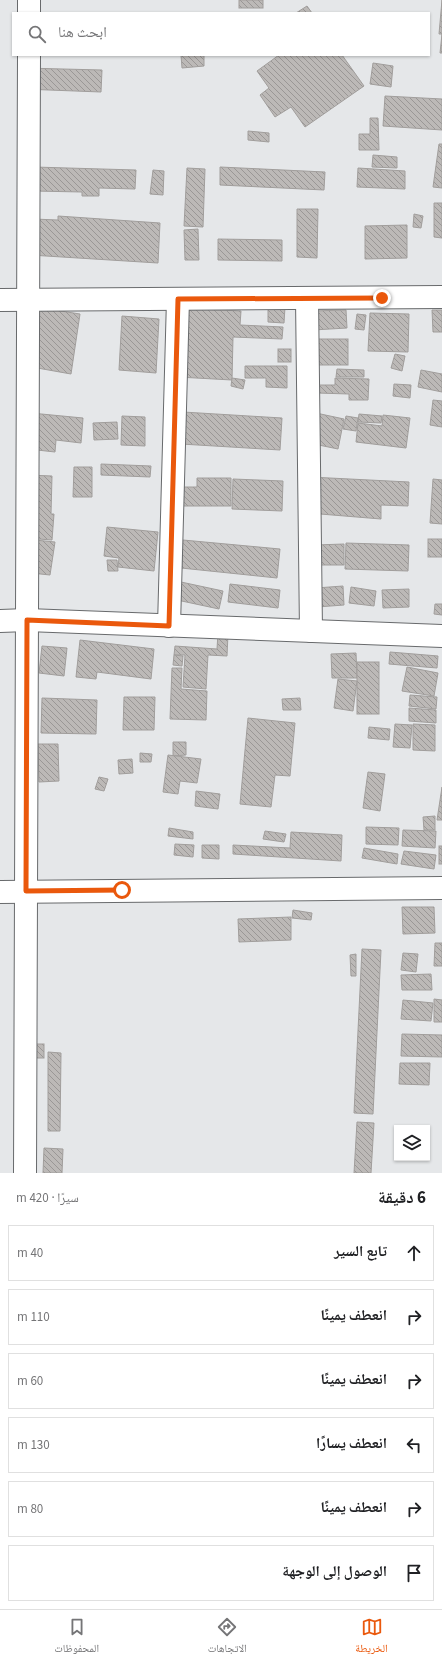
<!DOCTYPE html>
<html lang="ar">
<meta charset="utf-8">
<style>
body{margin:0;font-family:"Source Sans 3","Noto Naskh Arabic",sans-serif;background:#f2f2f2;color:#202124;direction:rtl}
.controls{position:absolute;right:12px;bottom:12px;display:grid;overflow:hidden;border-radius:0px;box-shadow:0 1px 3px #0004}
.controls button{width:36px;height:36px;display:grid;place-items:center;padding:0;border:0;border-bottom:1px solid #e0e0e0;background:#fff;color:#202124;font:20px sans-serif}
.stop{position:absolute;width:12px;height:12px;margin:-9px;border:3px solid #ea580c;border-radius:50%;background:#fff}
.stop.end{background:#ea580c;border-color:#fff;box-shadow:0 1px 4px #0008}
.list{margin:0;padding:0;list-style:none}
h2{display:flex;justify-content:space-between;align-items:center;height:52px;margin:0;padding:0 16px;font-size:17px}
h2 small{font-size:13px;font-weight:400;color:#757577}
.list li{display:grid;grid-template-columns:26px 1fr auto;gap:12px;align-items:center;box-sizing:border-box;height:56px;margin:0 8px 8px;padding:0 8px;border:1px solid #e0e0e0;border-radius:0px}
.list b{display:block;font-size:15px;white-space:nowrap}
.list em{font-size:13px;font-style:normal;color:#757577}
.icon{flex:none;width:22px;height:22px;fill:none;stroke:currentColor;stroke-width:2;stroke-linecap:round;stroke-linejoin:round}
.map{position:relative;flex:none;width:442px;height:1173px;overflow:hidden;direction:ltr}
.search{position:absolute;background:#fff;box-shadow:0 1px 3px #0004;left:12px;right:12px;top:12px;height:44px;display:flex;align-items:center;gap:10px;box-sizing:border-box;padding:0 14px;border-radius:0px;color:#757577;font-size:15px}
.sheet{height:436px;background:#fff}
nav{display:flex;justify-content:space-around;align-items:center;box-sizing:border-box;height:56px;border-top:1px solid #e0e0e0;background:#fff;font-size:11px;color:#757577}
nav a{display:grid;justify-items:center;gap:2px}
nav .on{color:#ea580c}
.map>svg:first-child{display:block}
</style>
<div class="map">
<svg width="442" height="1173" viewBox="0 0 442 1173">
<defs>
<pattern id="building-back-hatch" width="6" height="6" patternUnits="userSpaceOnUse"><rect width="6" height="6" fill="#bcb9b7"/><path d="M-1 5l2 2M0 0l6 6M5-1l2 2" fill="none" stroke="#9a9796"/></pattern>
</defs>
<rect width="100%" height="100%" fill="#e5e7e9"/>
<g fill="url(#building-back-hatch)" stroke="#a19e9c">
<rect x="239" y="0" width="24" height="8"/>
<polygon points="442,0 442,53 440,53 442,34 439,34"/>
<polygon points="307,6 312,13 296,13"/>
<polygon points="181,55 204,55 204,66 182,68"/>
<polygon points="279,55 342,55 364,86 305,127 291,107 275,117 260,95 269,88 257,71"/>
<polygon points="373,63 393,66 391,87 370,84"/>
<polygon points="24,68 102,70 101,92 23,89"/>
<polygon points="385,96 442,99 442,130 383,126"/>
<polygon points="370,118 378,118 379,150 359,150 359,134 370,134"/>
<polygon points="248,131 269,133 269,142 248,140"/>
<polygon points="439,144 442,144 442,188 433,187"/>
<polygon points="373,155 397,157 397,168 372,167"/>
<polygon points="34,167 136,170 135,189 99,188 99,196 82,196 82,192 33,191"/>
<polygon points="220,167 325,172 324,190 220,185"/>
<polygon points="187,168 205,169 203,227 184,226"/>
<polygon points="358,168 405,171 405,189 357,187"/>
<polygon points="153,170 164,171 163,195 150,194"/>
<polygon points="434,203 442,203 442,238 434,237"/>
<polygon points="297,209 318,209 317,258 297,257"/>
<polygon points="414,214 423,216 421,228 413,227"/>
<polygon points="58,216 160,223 158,263 30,255 33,219 58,220"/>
<polygon points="407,225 407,258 365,259 365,226"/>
<polygon points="198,229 199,260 185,260 184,230"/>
<polygon points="218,239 282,240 282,261 218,260"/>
<polygon points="268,306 285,307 284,323 268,322"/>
<polygon points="35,307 80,314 71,374 26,366"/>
<polygon points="181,308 241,311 240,325 283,327 282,339 233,337 232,380 178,377"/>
<polygon points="346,310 347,328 313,330 312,311"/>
<polygon points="432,310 442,310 442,332 433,332"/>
<polygon points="370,313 409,314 408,352 368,351"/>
<polygon points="357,314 366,315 364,330 355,329"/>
<polygon points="122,316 159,319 156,373 119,370"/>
<rect x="314" y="339" width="34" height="26"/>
<rect x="278" y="349" width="13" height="13"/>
<polygon points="395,354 405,356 402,371 391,368"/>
<polygon points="245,366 287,366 287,388 266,387 266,378 245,378"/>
<polygon points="337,369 364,370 364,377 336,377"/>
<polygon points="421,370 442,374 442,392 418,387"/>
<polygon points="232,378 245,380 243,389 231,386"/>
<polygon points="335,378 369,379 368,400 349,400 349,394 317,393 317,385 335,385"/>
<polygon points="394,384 411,385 410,398 393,396"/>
<polygon points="433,400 442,401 442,427 430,425"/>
<polygon points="183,412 282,418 280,450 181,444"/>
<polygon points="31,413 83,418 81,443 56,440 55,452 28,449"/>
<polygon points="316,413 344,419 338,449 309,443"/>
<polygon points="359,414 382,416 381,423 358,422"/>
<polygon points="383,415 410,418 406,448 356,442 358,423 382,426"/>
<polygon points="122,416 145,417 145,446 121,445"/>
<polygon points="346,416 358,418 356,431 343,429"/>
<polygon points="117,422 118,439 94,440 93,423"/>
<polygon points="101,464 151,466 150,477 101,475"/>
<polygon points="74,467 92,467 92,497 73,497"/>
<polygon points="28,475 52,476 51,514 54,514 52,540 25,538"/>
<polygon points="310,477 409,482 408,506 381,505 381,519 308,513"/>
<polygon points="197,478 231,478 231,506 182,506 182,487 197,487"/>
<polygon points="233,479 283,481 282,511 232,509"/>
<polygon points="433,479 442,480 442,524 430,523"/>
<polygon points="107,527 158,532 154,571 118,567 119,558 104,556"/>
<rect x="428" y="539" width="14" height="18"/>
<polygon points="35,540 55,542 50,575 31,573"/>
<polygon points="183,540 280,549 277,578 181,568"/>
<polygon points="346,543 409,545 408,571 345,569"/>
<polygon points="344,544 344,565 316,565 315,545"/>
<polygon points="107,560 117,560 118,571 108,571"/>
<polygon points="181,582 223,591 219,609 177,600"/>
<polygon points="230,584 280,590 278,608 228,602"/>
<polygon points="343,586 344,605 317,607 316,588"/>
<polygon points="351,587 376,591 374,606 349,603"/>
<polygon points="409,589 409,607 383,608 382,590"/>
<polygon points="435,604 442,604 442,615 434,614"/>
<polygon points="218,633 228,634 227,656 208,655 206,689 183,687 185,655 174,655 175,646 217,649"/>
<polygon points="80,640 154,649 151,679 97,672 96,679 76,677"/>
<polygon points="42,646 67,648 64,676 39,673"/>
<polygon points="390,652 438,656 437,668 389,664"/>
<polygon points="356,653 357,678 332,678 331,654"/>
<polygon points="174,655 183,656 182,666 173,665"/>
<rect x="357" y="662" width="22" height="52"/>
<polygon points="407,667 438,673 434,696 402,691"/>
<polygon points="172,668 182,668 181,689 207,691 206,720 170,719"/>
<polygon points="338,679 357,681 353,711 334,708"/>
<polygon points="410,695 437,697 436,709 409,706"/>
<polygon points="124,697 155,697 154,730 123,730"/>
<polygon points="42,698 97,700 96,734 41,733"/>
<polygon points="300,698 301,710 283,710 282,699"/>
<polygon points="409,708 436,710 436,723 409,721"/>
<polygon points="248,718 295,723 290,776 275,775 271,807 240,804"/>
<polygon points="395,724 412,725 410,748 393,747"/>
<polygon points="413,724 435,725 435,751 413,750"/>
<polygon points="369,727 390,729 389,740 368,738"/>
<polygon points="173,742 186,742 186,755 173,756"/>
<polygon points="38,744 58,744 59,781 39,782"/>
<polygon points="140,753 152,754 151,762 140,762"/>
<polygon points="168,755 201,759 197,783 180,781 178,794 163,792"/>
<polygon points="132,759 133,773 119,774 118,760"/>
<polygon points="368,772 385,774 380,811 363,808"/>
<polygon points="99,777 108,779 104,791 95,789"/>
<polygon points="442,787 442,820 437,820"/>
<polygon points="196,791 220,794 218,809 195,806"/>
<polygon points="435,816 435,830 424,830 423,817"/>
<polygon points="366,827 399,828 398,845 366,844"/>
<polygon points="169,828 193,832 193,839 168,836"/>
<polygon points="403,830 436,831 435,848 402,846"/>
<polygon points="265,831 286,834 284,842 263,839"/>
<polygon points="291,832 342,835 341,861 233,854 233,845 290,848"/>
<polygon points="175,844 194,845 193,857 174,855"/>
<polygon points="202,845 219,845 219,859 202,858"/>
<rect x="439" y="846" width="3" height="18"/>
<polygon points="364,848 398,854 397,864 362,858"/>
<polygon points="404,851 436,855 434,869 401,864"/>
<polygon points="402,907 434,907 435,933 403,934"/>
<polygon points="293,910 312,913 311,920 292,918"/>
<polygon points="291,917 291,940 239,942 238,919"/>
<polygon points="435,943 442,943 442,966 434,966"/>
<polygon points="362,949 381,950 373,1114 354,1113"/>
<polygon points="403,953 418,954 416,972 401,970"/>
<polygon points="356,954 356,976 351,976 350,955"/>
<polygon points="431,974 432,990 402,990 401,975"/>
<polygon points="434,999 442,1000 442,1022 434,1022"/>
<polygon points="403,1000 433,1003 431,1021 401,1019"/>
<polygon points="402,1034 442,1035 442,1057 401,1056"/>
<rect x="34" y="1044" width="10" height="14"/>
<polygon points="48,1052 61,1053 60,1131 48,1131"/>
<polygon points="400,1063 430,1063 429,1085 399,1084"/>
<polygon points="357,1122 374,1123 371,1173 354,1173"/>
<polygon points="44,1148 63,1149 62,1173 43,1173"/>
</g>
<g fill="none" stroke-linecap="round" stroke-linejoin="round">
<g stroke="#686a6c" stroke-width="24">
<g id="minor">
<polyline points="29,13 29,0"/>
<polyline points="307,298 311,631"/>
<polyline points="0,300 442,297"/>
<polyline points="0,621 27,620 442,636"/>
<polyline points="169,626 178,299"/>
<polyline points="0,892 442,888"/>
<polyline points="25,1173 29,55"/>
</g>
</g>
<use href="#minor" stroke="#fff" stroke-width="22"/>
</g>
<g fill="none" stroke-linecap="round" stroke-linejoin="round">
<polyline stroke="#ea580c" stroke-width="5" points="122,890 26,891 27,620 169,626 178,299 382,298"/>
</g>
</svg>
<div class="controls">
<button><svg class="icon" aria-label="layers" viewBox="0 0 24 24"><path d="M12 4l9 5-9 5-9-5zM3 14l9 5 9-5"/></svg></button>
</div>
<div class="stop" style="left:122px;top:890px"></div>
<div class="stop end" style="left:382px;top:298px"></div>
<div class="search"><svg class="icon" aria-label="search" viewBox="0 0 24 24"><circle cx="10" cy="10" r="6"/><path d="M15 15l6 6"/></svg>ابحث هنا</div>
</div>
<section class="sheet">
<h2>6 دقيقة<small>سيرًا · 420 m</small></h2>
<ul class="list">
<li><svg class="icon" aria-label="ahead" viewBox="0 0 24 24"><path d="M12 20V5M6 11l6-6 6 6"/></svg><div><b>تابع السير</b></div><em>40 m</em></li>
<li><svg class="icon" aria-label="right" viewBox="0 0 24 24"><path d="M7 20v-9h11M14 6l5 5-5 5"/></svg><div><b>انعطف يمينًا</b></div><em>110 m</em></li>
<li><svg class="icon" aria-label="right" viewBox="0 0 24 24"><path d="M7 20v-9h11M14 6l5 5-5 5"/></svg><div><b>انعطف يمينًا</b></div><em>60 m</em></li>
<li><svg class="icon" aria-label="left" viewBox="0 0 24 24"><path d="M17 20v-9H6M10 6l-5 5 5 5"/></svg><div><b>انعطف يسارًا</b></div><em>130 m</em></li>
<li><svg class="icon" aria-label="right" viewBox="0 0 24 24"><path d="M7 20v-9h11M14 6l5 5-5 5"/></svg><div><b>انعطف يمينًا</b></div><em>80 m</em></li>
<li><svg class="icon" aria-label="arrive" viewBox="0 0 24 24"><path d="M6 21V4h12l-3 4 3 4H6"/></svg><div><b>الوصول إلى الوجهة</b></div></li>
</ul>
</section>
<nav>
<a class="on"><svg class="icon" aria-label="map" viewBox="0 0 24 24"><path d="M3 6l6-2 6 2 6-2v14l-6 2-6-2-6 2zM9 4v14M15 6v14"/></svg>الخريطة</a>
<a><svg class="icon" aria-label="directions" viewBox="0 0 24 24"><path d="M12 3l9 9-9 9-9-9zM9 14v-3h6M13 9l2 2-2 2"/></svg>الاتجاهات</a>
<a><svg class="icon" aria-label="saved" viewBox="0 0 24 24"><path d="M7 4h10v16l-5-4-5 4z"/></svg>المحفوظات</a>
</nav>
